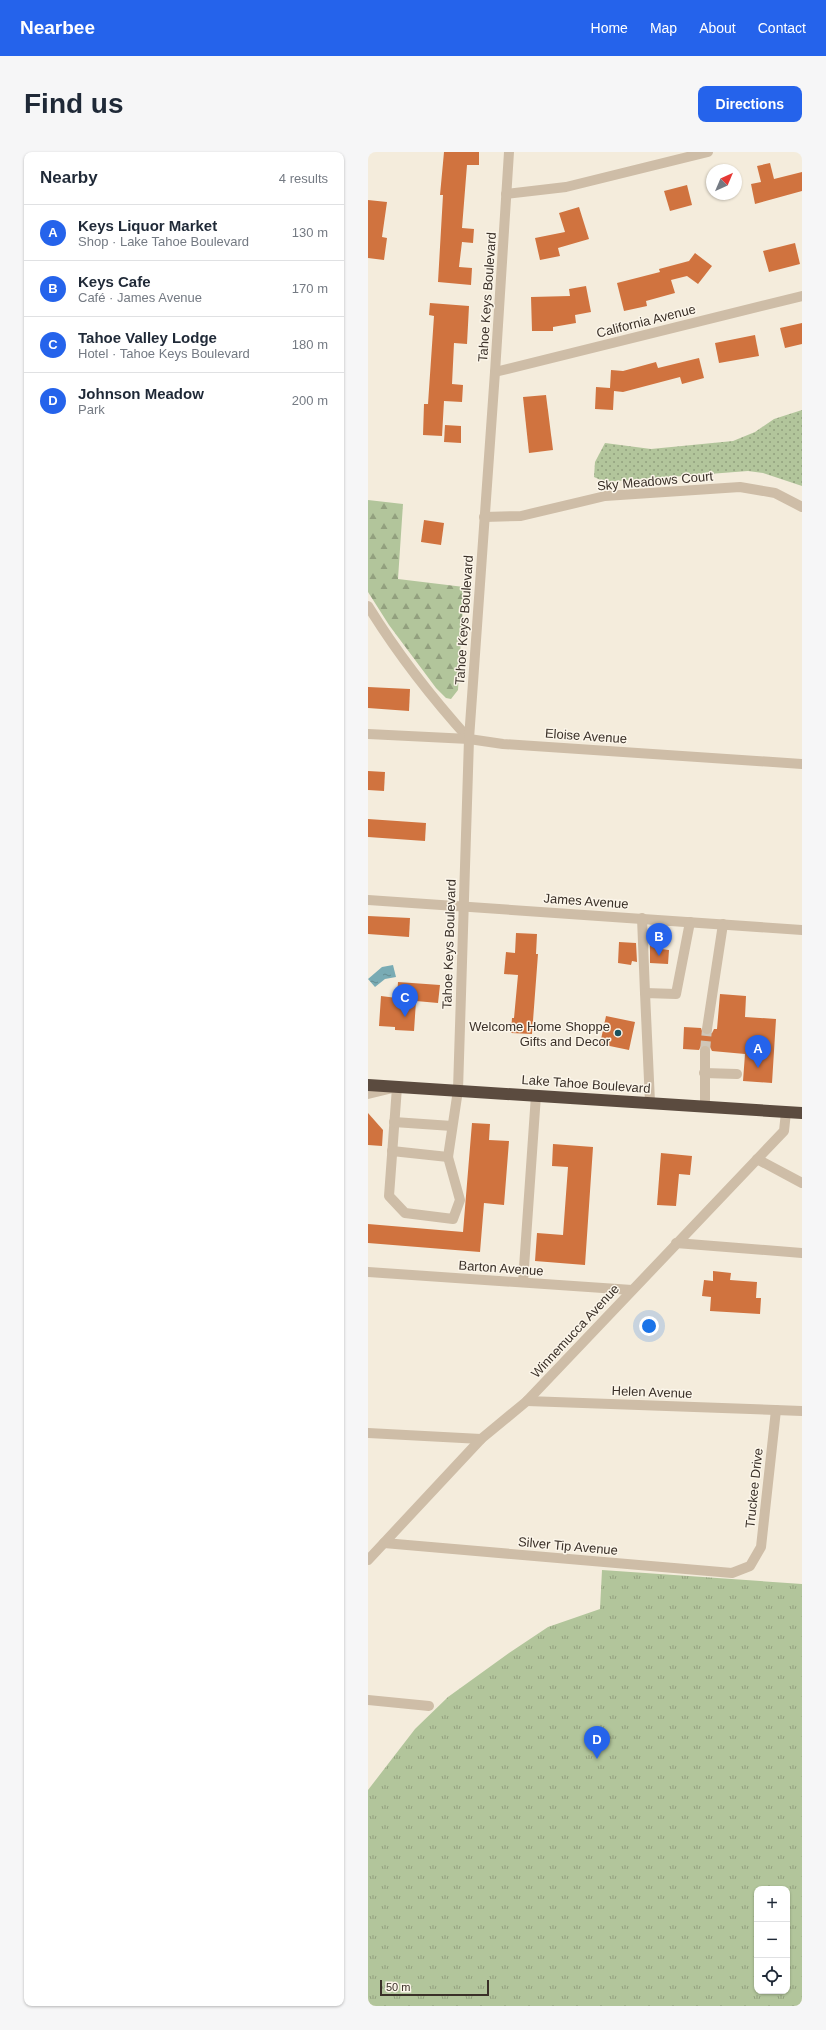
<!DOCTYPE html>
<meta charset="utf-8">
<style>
body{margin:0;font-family:Arial,sans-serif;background:#f6f6f7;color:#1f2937}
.controls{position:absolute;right:12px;bottom:12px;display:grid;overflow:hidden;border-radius:8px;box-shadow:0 1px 3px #0004}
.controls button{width:36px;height:36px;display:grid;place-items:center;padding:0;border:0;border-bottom:1px solid #e0e1e3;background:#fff;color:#1f2937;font:20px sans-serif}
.compass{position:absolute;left:338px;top:12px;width:36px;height:36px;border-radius:50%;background:#fff;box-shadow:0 1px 3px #0004;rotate:44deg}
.scale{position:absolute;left:12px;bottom:10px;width:109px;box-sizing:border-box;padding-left:4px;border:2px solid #3a3028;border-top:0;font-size:11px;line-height:14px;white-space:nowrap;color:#3a3028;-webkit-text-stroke:3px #fbf5e9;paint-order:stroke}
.you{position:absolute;left:281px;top:1174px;width:14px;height:14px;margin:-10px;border:3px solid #fff;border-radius:50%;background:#1a73e8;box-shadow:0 0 0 6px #1a73e833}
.badge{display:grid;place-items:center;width:26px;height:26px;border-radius:50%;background:#2563eb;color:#fff;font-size:13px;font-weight:700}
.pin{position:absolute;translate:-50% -33px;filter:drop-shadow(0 1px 2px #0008)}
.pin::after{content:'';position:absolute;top:21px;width:14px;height:12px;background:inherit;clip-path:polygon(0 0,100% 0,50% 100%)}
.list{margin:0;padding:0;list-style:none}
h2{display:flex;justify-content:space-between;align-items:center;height:52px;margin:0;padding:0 16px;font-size:17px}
h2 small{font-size:13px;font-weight:400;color:#747a83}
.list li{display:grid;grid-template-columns:26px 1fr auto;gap:12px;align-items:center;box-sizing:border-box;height:56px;padding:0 16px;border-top:1px solid #e0e1e3}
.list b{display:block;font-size:15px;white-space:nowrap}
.list p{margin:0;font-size:13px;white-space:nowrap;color:#747a83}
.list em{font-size:13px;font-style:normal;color:#747a83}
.icon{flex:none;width:22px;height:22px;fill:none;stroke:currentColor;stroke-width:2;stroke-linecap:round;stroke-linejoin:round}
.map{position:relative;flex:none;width:434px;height:1854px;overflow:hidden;border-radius:8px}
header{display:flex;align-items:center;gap:24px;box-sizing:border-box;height:56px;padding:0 20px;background:#2563eb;color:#fff}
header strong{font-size:19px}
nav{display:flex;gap:22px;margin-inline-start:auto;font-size:14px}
.intro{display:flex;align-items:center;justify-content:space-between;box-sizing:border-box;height:96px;padding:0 24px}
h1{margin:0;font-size:28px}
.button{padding:10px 18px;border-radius:8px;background:#2563eb;color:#fff;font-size:14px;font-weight:700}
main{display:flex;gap:24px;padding:0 24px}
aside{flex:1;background:#fff;border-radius:8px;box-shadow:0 1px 3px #0004}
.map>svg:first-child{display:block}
</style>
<header>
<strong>Nearbee</strong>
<nav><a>Home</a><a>Map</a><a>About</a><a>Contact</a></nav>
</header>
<div class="intro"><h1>Find us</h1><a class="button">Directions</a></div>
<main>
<aside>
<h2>Nearby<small>4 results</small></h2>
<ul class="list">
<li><span class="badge">A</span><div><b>Keys Liquor Market</b><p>Shop · Lake Tahoe Boulevard</p></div><em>130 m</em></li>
<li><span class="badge">B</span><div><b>Keys Cafe</b><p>Café · James Avenue</p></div><em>170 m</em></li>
<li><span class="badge">C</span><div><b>Tahoe Valley Lodge</b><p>Hotel · Tahoe Keys Boulevard</p></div><em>180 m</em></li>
<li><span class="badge">D</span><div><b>Johnson Meadow</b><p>Park</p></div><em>200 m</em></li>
</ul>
</aside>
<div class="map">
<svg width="434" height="1854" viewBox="0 0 434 1854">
<defs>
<pattern id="grass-dots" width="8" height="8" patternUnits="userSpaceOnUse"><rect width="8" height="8" fill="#b2c59b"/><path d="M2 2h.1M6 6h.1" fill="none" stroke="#92a07e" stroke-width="1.8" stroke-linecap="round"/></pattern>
<pattern id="forest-firs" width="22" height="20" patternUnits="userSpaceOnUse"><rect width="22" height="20" fill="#b2c59b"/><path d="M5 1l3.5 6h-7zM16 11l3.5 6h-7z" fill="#92a07e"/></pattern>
<pattern id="park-tufts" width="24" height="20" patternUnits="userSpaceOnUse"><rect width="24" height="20" fill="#b2c59b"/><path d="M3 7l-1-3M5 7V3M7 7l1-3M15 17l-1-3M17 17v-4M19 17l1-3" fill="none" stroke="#92a07e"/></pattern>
<pattern id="water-ripples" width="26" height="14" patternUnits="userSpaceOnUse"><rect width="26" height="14" fill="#79abb4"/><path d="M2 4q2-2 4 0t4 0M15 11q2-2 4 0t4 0" fill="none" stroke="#648c92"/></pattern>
</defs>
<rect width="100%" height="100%" fill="#f4ecdc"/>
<polygon fill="url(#grass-dots)" points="434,258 434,334 395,321 380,319 237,330 226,325 227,310 237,291 283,297 365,289 387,280 406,267"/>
<polygon fill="url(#forest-firs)" points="0,348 35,352 30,427 96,435 90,538 83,547 78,546 68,536 21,473 0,440"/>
<path fill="url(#park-tufts)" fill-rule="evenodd" d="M234 1418 434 1432V1854H0V1638L47 1577 80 1545 141 1501 180 1475 232 1457ZM389 1737H419V1839H389Z"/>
<polygon fill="url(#water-ripples)" points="25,813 28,825 17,827 7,835 0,827 14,815"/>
<g fill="#d0733f">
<polygon points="76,0 111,0 111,13 99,13 94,76 106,77 105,91 94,90 91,115 104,116 103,133 70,130 75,43 72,43"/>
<polygon points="402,11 406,27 434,20 434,39 387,52 383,32 393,30 389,14"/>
<polygon points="319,33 324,53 302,59 296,39"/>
<polygon points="0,48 19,50 14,85 19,86 16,108 0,106"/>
<polygon points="211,55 221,87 190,96 192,104 172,108 167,86 197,80 191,61"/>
<polygon points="427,91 432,112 401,120 395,99"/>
<polygon points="327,101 344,114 330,132 319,124 303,128 307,141 278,149 279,154 256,159 249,131 292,120 291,117 321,109"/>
<polygon points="218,134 223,160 207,163 208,171 185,175 185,179 164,179 163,145 202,144 201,137"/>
<polygon points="62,151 101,154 99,192 86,191 84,232 95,233 94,250 76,249 74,284 55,283 56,252 60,252 66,164 61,163"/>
<polygon points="434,171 434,192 417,196 412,176"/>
<polygon points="387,183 391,204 351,211 347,191"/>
<polygon points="331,206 336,226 314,232 312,225 255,240 246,239 245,258 227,257 228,235 242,236 243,218 255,219 288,210 290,216"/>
<polygon points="178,243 185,298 161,301 155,245"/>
<polygon points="77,273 93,274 93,291 76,290"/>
<polygon points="56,368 76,371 73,393 53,390"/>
<polygon points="0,535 42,537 41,559 0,556"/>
<polygon points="0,619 17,620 16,639 0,638"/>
<polygon points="0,667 58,671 57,689 0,685"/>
<polygon points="0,764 42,766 41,785 0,782"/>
<polygon points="148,781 169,782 168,802 170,802 164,882 143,881 144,866 146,866 150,823 136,822 138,800 147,801"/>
<polygon points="251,790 268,791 269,810 264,809 263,813 250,811"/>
<polygon points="282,792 293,792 293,797 301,798 300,812 282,811"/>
<polygon points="30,830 72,833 70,851 48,849 46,879 27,878 27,875 11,874 13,844 29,846"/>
<polygon points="352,842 378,844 377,865 408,867 404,931 375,929 377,902 344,899 342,895 337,893 333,894 331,898 315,897 316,875 333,876 335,882 338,883 344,881 346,877 349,877"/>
<polygon points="238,864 267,870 261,898 232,892"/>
<polygon points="0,961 15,978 14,994 0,993"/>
<polygon points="104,971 122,972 121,988 141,989 136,1053 116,1051 112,1100 0,1091 0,1072 95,1080"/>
<polygon points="185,992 225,995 217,1113 167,1109 169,1081 195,1083 200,1015 184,1014"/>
<polygon points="293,1001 324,1004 322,1023 311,1022 308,1054 289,1053"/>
<polygon points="345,1119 363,1121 362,1128 389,1130 388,1146 393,1146 392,1162 342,1159 343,1145 334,1144 336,1128 345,1129"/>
</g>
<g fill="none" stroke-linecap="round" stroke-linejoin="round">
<polyline stroke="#cfc6b8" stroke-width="10" stroke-dasharray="10 5" stroke-linecap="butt" points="337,899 339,877"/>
<g stroke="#cebda7" stroke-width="10">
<polyline points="138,42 198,35 340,0"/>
<polyline points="127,220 434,144"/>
<polyline points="116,365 153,364 237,344 372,335 407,341 434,355"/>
<path d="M0 454C29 501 64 546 101 587"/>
<polyline points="0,582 101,587 135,592 434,612"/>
<polyline points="0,748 434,778"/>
<polyline points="274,766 277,841"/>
<polyline points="339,877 355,772"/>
<polyline points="336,921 369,922"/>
<polyline points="0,942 29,935 21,1044 37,1061 85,1067 92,1048 80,1005"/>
<polyline points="282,950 277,841 308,842 322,770"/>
<polyline points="337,954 337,899"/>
<polyline points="26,970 84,974"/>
<polyline points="24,999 80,1005 90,938 101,587 127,220 141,0"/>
<polyline points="389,1007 434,1031"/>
<polyline points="308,1091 434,1101"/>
<polyline points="0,1120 264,1138"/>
<polyline points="155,1130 168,943"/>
<polyline points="159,1249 434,1259"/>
<polyline points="0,1281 113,1287"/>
<polyline points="16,1391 364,1421 382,1414 393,1395 408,1258"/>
<polyline points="0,1408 113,1287 159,1249 416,979 418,960"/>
<polyline points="0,1548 61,1554"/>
</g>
<polyline stroke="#5b4b3f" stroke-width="12" points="0,933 434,961"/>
</g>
<circle fill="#1a525f" stroke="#fbf5e9" stroke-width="1.5" cx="250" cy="881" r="4"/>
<g text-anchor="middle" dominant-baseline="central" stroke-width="3" stroke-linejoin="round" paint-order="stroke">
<g font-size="13" fill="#3a3028" stroke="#fbf5e9">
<text transform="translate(119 145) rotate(-86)">Tahoe Keys Boulevard</text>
<text transform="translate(278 169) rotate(-14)">California Avenue</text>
<text transform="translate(287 329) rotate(-5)">Sky Meadows Court</text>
<text transform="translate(96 468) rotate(-86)">Tahoe Keys Boulevard</text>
<text transform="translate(218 584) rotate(4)">Eloise Avenue</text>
<text transform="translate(218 749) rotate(4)">James Avenue</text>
<text transform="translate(81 792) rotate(-88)">Tahoe Keys Boulevard</text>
<text transform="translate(218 932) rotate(4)">Lake Tahoe Boulevard</text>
<text transform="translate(133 1116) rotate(4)">Barton Avenue</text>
<text transform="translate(207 1179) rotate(-47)">Winnemucca Avenue</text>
<text transform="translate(284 1240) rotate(2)">Helen Avenue</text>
<text transform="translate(386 1336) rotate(-84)">Truckee Drive</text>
<text transform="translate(200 1394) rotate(5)">Silver Tip Avenue</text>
</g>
<g font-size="13" fill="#3a3028" stroke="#fbf5e9" text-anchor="end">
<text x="242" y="874">Welcome Home Shoppe<tspan x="242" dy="15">Gifts and Decor</tspan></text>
</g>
</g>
</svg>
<div class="controls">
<button>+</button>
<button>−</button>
<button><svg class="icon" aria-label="locate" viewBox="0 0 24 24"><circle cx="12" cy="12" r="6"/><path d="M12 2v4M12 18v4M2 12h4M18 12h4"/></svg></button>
</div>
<svg class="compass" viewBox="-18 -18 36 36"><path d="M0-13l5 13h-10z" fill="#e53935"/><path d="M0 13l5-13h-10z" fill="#747a83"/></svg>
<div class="scale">50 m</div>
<div class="you"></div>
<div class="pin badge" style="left:390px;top:916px">A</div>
<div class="pin badge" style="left:291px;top:804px">B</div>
<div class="pin badge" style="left:37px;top:865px">C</div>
<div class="pin badge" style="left:229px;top:1607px">D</div>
</div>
</main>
